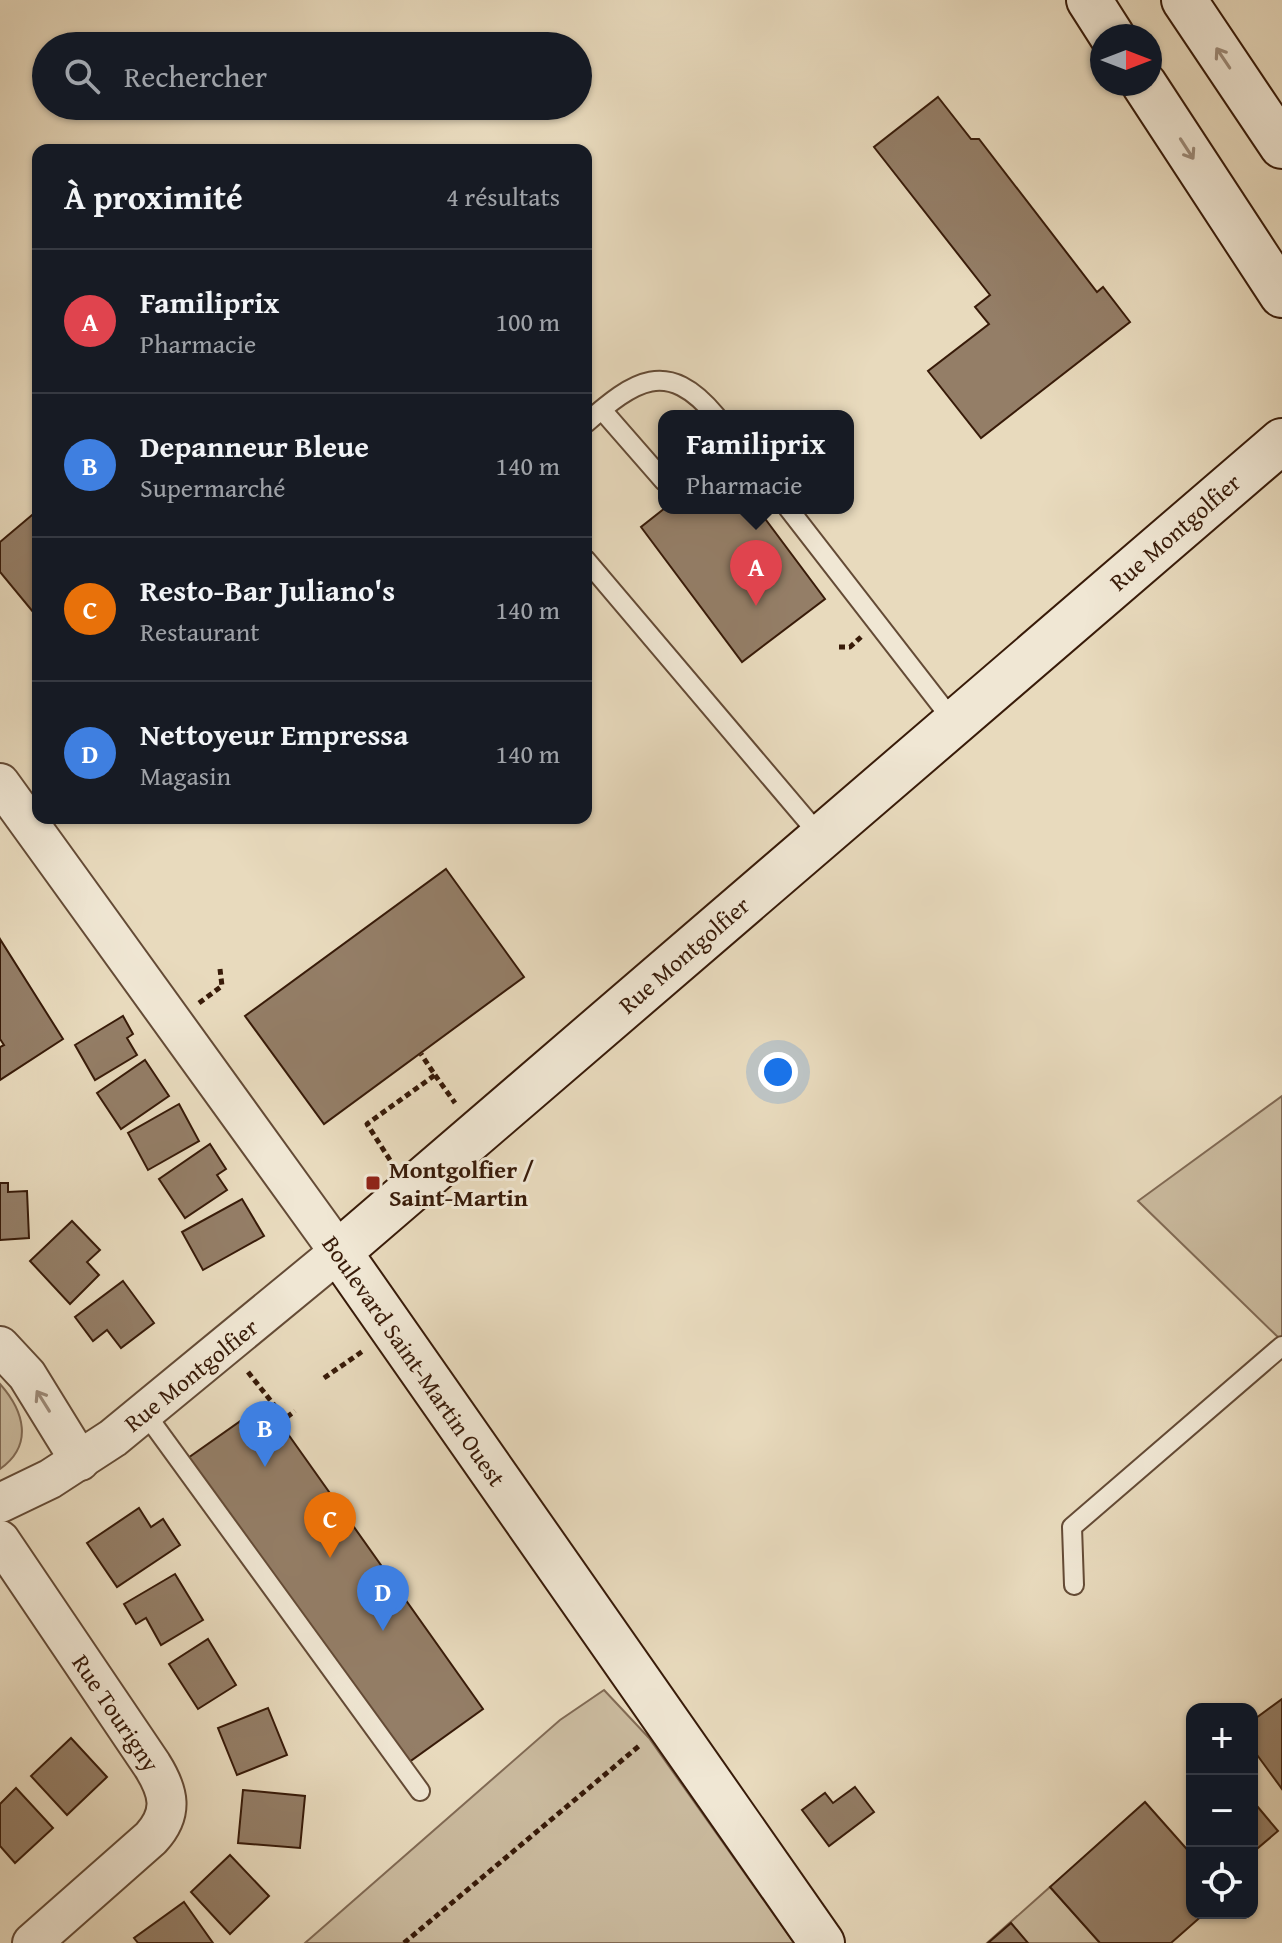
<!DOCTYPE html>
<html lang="fr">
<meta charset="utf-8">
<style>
body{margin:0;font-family:"Gentium Book Plus",serif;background:#20242c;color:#f1f3f6}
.controls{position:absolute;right:24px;bottom:24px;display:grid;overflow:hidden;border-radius:16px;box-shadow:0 2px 6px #0004}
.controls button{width:72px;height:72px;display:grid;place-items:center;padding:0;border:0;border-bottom:2px solid #363941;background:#171b24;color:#f1f3f6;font:40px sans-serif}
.compass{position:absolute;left:1090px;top:24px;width:72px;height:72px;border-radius:50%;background:#171b24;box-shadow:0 2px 6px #0004;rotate:90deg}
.you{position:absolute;left:778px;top:1072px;width:28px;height:28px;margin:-20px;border:6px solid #fff;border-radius:50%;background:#1a73e8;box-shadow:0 0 0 12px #1a73e833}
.badge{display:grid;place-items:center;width:52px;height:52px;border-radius:50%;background:#0f766e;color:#fff;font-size:26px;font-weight:700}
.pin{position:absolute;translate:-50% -66px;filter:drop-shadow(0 2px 4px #0008)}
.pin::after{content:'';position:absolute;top:42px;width:28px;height:24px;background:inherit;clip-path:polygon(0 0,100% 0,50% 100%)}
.popup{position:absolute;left:658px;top:410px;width:196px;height:104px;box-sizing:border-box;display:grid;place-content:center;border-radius:16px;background:#171b24;filter:drop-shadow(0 2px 6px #0005);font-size:26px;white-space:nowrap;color:#9ea1a6}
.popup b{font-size:30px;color:#f1f3f6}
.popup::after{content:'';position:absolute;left:50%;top:100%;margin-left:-16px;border:16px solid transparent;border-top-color:#171b24}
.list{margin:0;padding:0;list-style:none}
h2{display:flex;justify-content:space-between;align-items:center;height:104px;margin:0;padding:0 32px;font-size:34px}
h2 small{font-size:26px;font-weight:400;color:#9ea1a6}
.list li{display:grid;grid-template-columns:52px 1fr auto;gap:24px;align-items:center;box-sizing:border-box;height:144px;padding:0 32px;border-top:2px solid #363941}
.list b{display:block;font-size:30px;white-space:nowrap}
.list p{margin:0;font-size:26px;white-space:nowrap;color:#9ea1a6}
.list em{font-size:26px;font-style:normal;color:#9ea1a6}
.icon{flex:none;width:44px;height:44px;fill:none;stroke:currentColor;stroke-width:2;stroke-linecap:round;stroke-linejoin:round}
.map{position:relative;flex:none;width:1282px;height:1943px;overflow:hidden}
.search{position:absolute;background:#171b24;box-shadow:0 2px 6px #0004;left:32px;top:32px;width:560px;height:88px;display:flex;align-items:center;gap:20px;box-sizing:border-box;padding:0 28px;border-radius:44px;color:#9ea1a6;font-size:30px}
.panel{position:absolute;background:#171b24;box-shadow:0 2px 6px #0004;left:32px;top:144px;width:560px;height:680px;border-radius:16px}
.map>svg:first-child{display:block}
</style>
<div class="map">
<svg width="1282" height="1943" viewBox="0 0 1282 1943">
<rect width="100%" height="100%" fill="#e8dabd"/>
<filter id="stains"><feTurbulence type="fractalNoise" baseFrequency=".0025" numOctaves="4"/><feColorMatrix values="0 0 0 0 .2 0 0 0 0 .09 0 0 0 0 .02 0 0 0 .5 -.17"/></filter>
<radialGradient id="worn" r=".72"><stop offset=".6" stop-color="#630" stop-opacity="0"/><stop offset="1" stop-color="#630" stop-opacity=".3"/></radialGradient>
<g fill="#caba9e" stroke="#816a54" stroke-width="2">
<polygon points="1282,1096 1282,1341 1138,1201"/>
<path d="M0 1384C24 1411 34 1445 0 1469Z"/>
<polygon points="604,1690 649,1738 794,1943 305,1943 560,1720"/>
<polygon points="1050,1887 1100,1943 987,1943"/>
</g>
<g fill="#947e67" stroke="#381b09" stroke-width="2">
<polygon points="938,97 971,139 979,139 1097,292 1103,287 1130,322 981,438 928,371 989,324 975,307 990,295 874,147"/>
<polygon points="665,508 757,508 825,599 742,662 641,527"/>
<polygon points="38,510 38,618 0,572 0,542"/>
<polygon points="446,869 524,977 324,1124 245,1016"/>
<polygon points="0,939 63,1039 0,1080 0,1047 4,1045 0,1039"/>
<polygon points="123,1016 133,1034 127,1038 137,1055 95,1080 75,1045"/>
<polygon points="145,1060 169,1096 121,1129 97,1093"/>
<polygon points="179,1104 199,1141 148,1170 128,1133"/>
<polygon points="210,1144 226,1169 217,1175 227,1190 185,1218 159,1179"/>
<polygon points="0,1183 8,1183 8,1192 27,1191 29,1238 0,1240"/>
<polygon points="242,1199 264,1236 203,1270 182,1232"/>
<polygon points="72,1221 100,1250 87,1262 99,1275 70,1304 30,1261"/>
<polygon points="123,1281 154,1323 121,1348 107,1330 93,1341 75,1317"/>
<polygon points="266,1403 483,1709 405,1765 188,1458"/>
<polygon points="139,1508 151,1527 163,1519 180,1545 117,1587 87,1543"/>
<polygon points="175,1574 203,1620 161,1645 146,1618 136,1624 124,1604"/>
<polygon points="208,1639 236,1685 198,1709 169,1664"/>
<polygon points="1282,1699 1282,1789 1252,1748 1252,1721"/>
<polygon points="268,1708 287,1755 237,1775 218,1728"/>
<polygon points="71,1738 107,1777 67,1815 31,1776"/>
<polygon points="855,1787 874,1812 829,1846 802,1810 825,1793 833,1803"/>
<polygon points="16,1788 53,1828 15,1863 0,1846 0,1804"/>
<polygon points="243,1790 305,1796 300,1848 238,1843"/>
<polygon points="1252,1800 1278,1831 1252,1853"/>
<polygon points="1145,1802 1192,1855 1192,1913 1205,1913 1171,1943 1100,1943 1050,1887"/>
<polygon points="230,1855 269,1896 230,1934 191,1892"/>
<polygon points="184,1902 213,1943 138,1943 134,1938"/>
<polygon points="1011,1923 1028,1943 988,1943"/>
</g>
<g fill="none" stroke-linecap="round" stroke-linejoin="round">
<g stroke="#644b36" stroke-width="22">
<g id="service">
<polyline points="602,410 664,481"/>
<path d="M586 423C634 381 667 357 716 416"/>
<polyline points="788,508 954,722"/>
<polyline points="586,560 821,837"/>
<polyline points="145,1413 420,1791"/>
<polyline points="1074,1585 1072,1527 1282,1346"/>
</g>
</g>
<g stroke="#644b36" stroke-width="42">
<g id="minor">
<polyline points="0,783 339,1252 113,1438 50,1479 0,1503"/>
<polyline points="0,1346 27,1375 80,1461"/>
<path d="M0 1540 152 1765C169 1792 174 1813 151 1838L32 1943"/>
</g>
</g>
<g stroke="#381b09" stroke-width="48">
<g id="secondary">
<polyline points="1089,0 1112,36"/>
<polyline points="1184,0 1282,146"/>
<polyline points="1144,84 1282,295"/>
<polyline points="822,1943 339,1252 1282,441"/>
</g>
</g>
<g stroke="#381b09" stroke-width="5" stroke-dasharray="6 4" stroke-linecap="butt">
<polyline points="839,647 850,647 861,637"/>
<polyline points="199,1003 222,986 220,969"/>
<polyline points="435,1075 455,1103"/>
<polyline points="390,1160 367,1124 435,1075 421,1054"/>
<polyline points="248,1372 282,1415 287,1417 295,1411"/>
<polyline points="324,1378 363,1351"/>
<polyline points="404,1943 639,1746"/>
</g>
<use href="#service" stroke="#f0e7d4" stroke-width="18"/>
<use href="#minor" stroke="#f0e7d4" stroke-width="38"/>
<use href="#secondary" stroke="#f0e7d4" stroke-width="44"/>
</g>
<defs><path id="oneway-shaft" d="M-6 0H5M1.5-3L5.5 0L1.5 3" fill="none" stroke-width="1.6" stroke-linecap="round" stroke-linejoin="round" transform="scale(2)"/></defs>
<g stroke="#9d8b79">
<use href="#oneway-shaft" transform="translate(1223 58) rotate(-124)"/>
<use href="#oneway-shaft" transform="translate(1187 149) rotate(57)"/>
<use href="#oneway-shaft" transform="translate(43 1401) rotate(-122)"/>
</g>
<rect fill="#8f2418" stroke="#f0e7d4" stroke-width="3" x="365" y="1175" width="16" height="16" rx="4"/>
<g text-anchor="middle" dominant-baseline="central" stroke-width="6" stroke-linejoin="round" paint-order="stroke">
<g font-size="24" fill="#381b09" stroke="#f0e7d4">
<text transform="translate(1175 532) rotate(-41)">Rue Montgolfier</text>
<text transform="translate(684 955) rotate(-41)">Rue Montgolfier</text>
<text transform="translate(414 1361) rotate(55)">Boulevard Saint-Martin Ouest</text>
<text transform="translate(191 1375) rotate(-39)">Rue Montgolfier</text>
<text transform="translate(116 1713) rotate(56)">Rue Tourigny</text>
</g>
<g font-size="24" font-weight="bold" fill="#381b09" stroke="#f0e7d4" text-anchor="start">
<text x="389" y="1169">Montgolfier /<tspan x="389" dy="28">Saint-Martin</tspan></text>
</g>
</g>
<rect width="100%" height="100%" filter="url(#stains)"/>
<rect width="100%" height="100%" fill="url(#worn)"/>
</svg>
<div class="controls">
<button>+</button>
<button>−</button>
<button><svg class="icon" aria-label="locate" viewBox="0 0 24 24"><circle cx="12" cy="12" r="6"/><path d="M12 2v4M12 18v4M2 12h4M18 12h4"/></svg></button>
</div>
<svg class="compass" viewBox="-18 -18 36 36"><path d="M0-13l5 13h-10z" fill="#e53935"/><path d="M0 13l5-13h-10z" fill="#9ea1a6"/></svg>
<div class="you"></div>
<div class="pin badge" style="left:756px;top:606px;background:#e0444e">A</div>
<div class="popup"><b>Familiprix</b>Pharmacie</div>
<div class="pin badge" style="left:265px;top:1467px;background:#3f7fe0">B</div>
<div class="pin badge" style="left:330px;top:1558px;background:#e8710a">C</div>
<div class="pin badge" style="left:383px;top:1631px;background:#3f7fe0">D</div>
<div class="search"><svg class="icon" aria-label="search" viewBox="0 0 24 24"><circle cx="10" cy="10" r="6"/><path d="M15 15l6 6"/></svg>Rechercher</div>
<section class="panel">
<h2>À proximité<small>4 résultats</small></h2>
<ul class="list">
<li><span class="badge" style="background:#e0444e">A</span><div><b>Familiprix</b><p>Pharmacie</p></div><em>100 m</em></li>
<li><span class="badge" style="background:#3f7fe0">B</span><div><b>Depanneur Bleue</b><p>Supermarché</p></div><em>140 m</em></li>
<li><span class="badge" style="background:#e8710a">C</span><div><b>Resto-Bar Juliano's</b><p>Restaurant</p></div><em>140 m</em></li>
<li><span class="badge" style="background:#3f7fe0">D</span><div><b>Nettoyeur Empressa</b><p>Magasin</p></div><em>140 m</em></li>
</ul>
</section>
</div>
